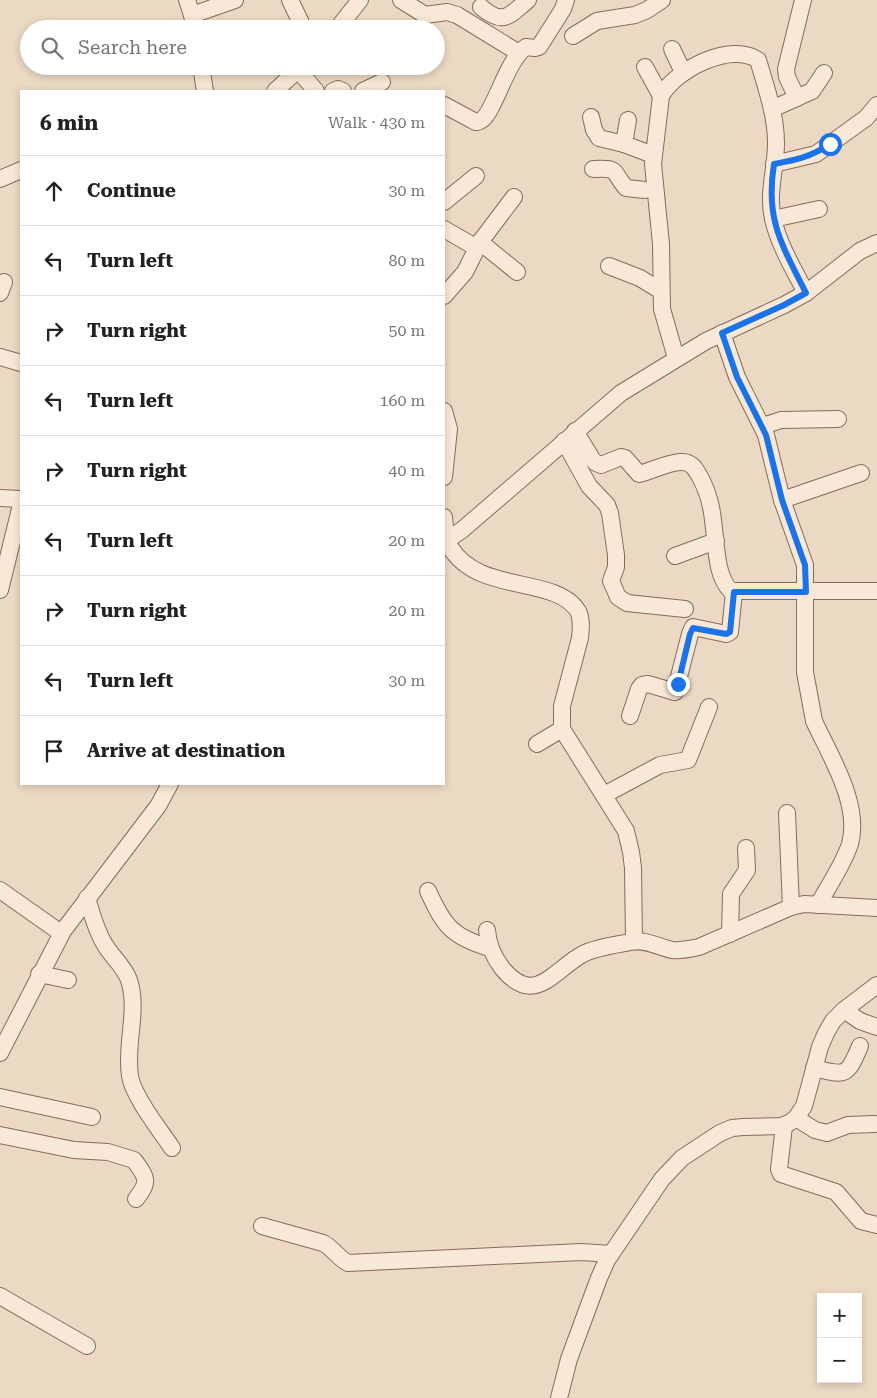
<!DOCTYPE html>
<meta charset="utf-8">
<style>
body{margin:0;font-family:"Roboto Serif",serif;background:#f6f6f6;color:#222}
.controls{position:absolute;right:15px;bottom:15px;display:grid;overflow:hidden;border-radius:0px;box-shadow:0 2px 8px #0003}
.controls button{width:45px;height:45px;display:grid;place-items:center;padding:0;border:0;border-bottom:1px solid #e0e0e0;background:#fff;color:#222;font:25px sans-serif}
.stop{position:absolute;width:15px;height:15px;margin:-11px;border:4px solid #1a73e8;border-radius:50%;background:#fff}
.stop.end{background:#1a73e8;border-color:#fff;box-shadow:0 1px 5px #0008}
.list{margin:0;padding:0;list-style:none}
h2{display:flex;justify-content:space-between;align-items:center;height:65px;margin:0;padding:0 20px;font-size:21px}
h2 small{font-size:16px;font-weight:400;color:#767676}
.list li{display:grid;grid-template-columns:32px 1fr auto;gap:15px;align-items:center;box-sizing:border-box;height:70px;padding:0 20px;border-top:1px solid #e0e0e0}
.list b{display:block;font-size:19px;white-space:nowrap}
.list em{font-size:16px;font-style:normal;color:#767676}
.icon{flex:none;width:28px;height:28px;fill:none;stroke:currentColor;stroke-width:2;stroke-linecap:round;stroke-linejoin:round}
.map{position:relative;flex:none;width:877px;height:1398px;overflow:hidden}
.search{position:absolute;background:#fff;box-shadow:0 2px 8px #0003;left:20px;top:20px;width:425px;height:55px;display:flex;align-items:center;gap:12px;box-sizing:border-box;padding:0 18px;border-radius:28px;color:#767676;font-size:19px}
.panel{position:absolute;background:#fff;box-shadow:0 2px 8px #0003;left:20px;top:90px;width:425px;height:695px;border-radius:0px}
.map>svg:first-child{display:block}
</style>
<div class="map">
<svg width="877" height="1398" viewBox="0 0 877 1398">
<rect width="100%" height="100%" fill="#ecd9c4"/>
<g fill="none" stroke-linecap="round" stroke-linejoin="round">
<g stroke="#876a5b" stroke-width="18">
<g id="minor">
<polyline points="187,0 192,15 195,29"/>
<polyline points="290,0 304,29"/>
<polyline points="401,0 425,15 447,12 457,15 519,53"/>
<path d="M481 7C503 26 509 16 528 0"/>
<polyline points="192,15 235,0"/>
<polyline points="337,29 360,0"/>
<polyline points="573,36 597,21 635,15 647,10 662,0"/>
<polyline points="672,49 683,72"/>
<polyline points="201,66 205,91"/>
<polyline points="645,67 661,96"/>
<polyline points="298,70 316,91"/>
<polyline points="275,91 302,66"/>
<polyline points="333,91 338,89 343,91"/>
<polyline points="363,91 382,82"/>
<polyline points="797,98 787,77 786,69 803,0"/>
<path d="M444 105 472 120C475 122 476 123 480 121 494 115 506 60 526 47L535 48 539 47 563 9 566 0"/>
<polyline points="772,109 812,91 824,73"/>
<polyline points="591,117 594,130 599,138 624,144 653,155"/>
<polyline points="624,144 628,120"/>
<polyline points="774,164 816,154 866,118 877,105"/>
<path d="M593 169C620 168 611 170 626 188L645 190"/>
<polyline points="0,179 21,170"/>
<polyline points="444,202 476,176"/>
<polyline points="773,219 819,209"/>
<polyline points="444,229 477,248"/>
<polyline points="480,242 517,272"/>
<polyline points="609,266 640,278 661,291"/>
<polyline points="0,293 4,282"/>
<polyline points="444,296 465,272 480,242 514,197"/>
<path d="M722 333 737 377 766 435 782 500 805 565V672L814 721C830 756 861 804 850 844 843 865 829 885 818 905"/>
<polyline points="0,357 21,363"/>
<path d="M676 358 662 309 661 244 653 164 661 96C675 70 731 41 758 60 766 87 776 115 776 143 776 170 767 192 773 219 779 245 794 270 806 293"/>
<polyline points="444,411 449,429 444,477"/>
<polyline points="763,426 781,420 838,419"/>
<path d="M575 431 592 459 596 463 601 465 621 457 625 458 639 474C652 471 666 463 680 462 691 461 695 468 700 477 717 508 712 534 719 567 721 576 725 585 731 591H877"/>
<polyline points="564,441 589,486 607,505 610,513 616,555 616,567 611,581 618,597 627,603 685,609"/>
<polyline points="0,498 21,499"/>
<polyline points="782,500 861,473"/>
<path d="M444 517C445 526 445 538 450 547 479 595 555 575 578 611 582 619 581 629 580 638L562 706V729L626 831 631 852 633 868 634 941"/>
<polyline points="447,540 462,530 621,393 706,341 784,305 806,293 860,251 877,243"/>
<polyline points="675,556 716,541"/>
<polyline points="0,590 21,505"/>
<polyline points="630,716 639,689 642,685 648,684 675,692 690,634 693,627 726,634 730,632 734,592"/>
<polyline points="537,744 562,729"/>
<polyline points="604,795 660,765 688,760 709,707"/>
<polyline points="787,813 791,907"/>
<polyline points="0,890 61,933"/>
<path d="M428 891C444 926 452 937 490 948"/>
<path d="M87 898C92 914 96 931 105 945 112 957 124 966 129 980 139 1011 125 1043 130 1076 133 1096 160 1130 172 1148"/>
<path d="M487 930C488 945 493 956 502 968 535 1008 553 970 583 954 597 947 615 945 631 942 645 939 659 947 672 950 682 951 689 949 699 947L791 907 804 904 877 908"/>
<polyline points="730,934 731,894 747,870 746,848"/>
<polyline points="39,974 68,980"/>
<polyline points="844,1010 860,1021 877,1027"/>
<polyline points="0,1053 63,931 158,806 170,784"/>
<path d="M814 1068C846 1076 847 1077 860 1046"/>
<polyline points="0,1097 92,1117"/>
<polyline points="796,1118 815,1130 827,1133 848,1125 875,1124"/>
<polyline points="784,1126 779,1169 781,1174 836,1192 861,1221 877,1225"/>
<path d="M0 1135 74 1150 108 1152 134 1160C147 1178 150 1181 136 1199"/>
<path d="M262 1226 323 1243C333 1248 338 1258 348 1263L581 1252 611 1254"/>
<polyline points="0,1296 87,1346"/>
<polyline points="559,1398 569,1359 599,1278 607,1260 662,1179 682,1158 720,1133 732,1128 743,1127 781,1126 789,1123 796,1118 804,1106 820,1047 826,1033 833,1021 844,1010 877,985"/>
</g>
</g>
<use href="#minor" stroke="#f8e8d7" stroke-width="16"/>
</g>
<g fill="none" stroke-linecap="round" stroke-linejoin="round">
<path stroke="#1a73e8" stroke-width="6" d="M678 684 690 634 693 628 726 634 730 632 734 592H806L805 565 782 500 766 435 737 377 722 333 784 305 806 293C782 245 765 220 774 164 795 160 811 157 830 144"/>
</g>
</svg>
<div class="controls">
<button>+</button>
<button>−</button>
</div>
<div class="stop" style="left:830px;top:144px"></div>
<div class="stop end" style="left:678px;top:684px"></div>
<div class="search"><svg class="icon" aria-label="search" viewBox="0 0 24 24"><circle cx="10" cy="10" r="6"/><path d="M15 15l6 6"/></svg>Search here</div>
<section class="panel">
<h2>6 min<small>Walk · 430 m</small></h2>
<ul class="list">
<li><svg class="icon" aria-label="ahead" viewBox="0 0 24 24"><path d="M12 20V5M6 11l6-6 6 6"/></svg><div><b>Continue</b></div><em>30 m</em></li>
<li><svg class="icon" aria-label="left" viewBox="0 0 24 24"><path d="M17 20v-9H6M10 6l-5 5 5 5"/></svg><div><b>Turn left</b></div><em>80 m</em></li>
<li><svg class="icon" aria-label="right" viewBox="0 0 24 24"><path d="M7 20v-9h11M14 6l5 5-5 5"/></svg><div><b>Turn right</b></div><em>50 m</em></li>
<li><svg class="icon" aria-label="left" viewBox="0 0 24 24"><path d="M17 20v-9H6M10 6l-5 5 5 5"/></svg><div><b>Turn left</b></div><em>160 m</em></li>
<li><svg class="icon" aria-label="right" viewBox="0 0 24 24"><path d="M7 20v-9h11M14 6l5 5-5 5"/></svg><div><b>Turn right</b></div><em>40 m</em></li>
<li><svg class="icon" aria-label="left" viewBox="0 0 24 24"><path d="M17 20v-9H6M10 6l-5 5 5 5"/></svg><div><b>Turn left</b></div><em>20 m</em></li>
<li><svg class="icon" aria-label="right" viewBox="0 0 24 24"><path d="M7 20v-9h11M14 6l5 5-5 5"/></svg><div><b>Turn right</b></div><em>20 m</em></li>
<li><svg class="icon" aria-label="left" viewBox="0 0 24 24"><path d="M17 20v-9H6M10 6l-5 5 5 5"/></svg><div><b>Turn left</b></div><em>30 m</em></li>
<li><svg class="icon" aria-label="arrive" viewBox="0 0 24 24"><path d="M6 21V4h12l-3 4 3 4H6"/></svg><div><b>Arrive at destination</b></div></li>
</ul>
</section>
</div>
